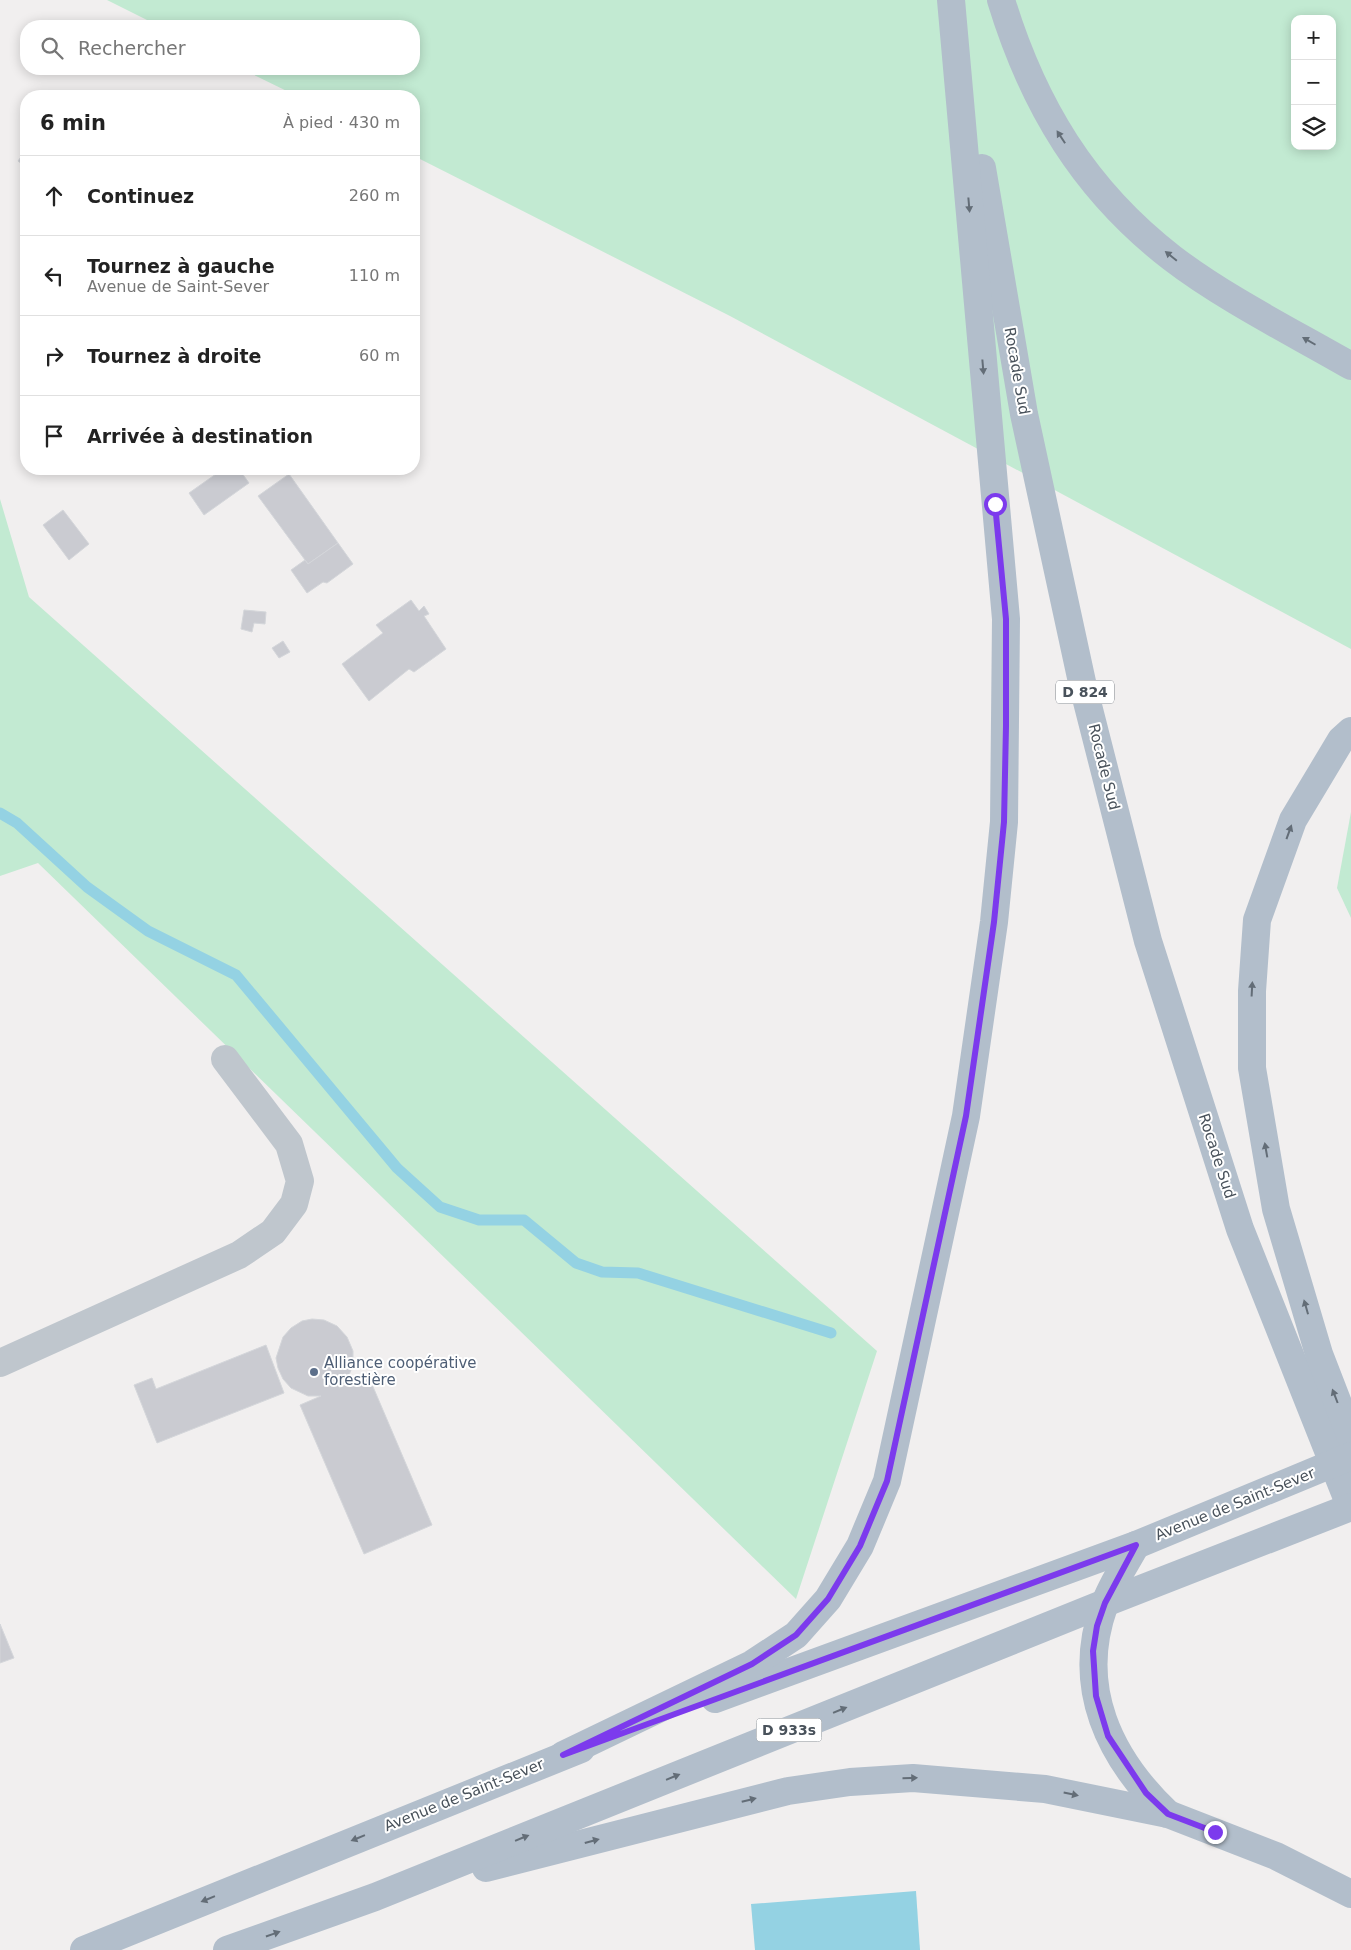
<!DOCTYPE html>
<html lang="fr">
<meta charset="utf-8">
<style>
body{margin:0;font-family:"DejaVu Sans",sans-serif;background:#f6f6f6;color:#222}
.controls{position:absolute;right:15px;top:15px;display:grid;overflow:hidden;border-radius:10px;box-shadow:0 2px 12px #0003}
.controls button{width:45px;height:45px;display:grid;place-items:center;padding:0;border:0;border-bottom:1px solid #e0e0e0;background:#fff;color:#222;font:25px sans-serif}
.stop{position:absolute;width:15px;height:15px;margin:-11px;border:4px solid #7c3aed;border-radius:50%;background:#fff}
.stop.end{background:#7c3aed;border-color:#fff;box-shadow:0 1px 5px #0008}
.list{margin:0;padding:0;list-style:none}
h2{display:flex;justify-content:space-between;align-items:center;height:65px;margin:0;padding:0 20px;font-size:21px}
h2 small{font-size:16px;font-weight:400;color:#767676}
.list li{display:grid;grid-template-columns:32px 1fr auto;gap:15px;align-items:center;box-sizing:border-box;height:80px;padding:0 20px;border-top:1px solid #e0e0e0}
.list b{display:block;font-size:19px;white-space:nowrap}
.list p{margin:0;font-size:16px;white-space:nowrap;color:#767676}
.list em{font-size:16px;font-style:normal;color:#767676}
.icon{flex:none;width:28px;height:28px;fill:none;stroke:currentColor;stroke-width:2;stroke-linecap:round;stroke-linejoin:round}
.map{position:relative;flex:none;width:1351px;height:1950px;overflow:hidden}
.search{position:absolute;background:#fff;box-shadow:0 2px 12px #0003;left:20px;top:20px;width:400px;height:55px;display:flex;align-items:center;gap:12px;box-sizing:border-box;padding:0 18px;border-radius:20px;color:#767676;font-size:19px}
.panel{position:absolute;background:#fff;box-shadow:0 2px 12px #0003;left:20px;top:90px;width:400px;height:385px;border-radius:20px}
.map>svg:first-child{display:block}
</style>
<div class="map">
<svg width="1351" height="1950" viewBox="0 0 1351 1950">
<rect width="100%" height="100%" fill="#f1efef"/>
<g fill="#c2ead2" fill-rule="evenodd">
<path d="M107 0H1351V649L730 316 414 156V96H297L242 69H414V26H159ZM1295 19H1332V146H1295Z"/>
<polygon points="0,499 29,597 877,1351 796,1599 38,863 0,876"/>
<polygon points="1351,812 1351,918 1337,888"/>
</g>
<polygon fill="#94d2e3" points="916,1891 920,1950 755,1950 751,1904"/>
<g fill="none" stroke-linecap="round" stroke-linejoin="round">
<polyline stroke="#94d2e3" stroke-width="11" points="0,813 17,823 87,887 148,931 236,975 397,1168 440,1207 479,1220 524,1220 576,1263 602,1272 638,1273 831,1333"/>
</g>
<g fill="#cacbd1" stroke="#d4d6da">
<polygon points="26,150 26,167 18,161"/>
<polygon points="223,469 239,469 249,483 204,515 189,493"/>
<polygon points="289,474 338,543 308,564 258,496"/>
<polygon points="63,510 89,544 69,560 43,525"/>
<polygon points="338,543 353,564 327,583 323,582 307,593 291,570 305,560 308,564"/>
<polygon points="411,600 419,611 424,606 429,614 424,616 446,649 414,672 409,669 369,701 342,664 383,633 376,625"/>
<polygon points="244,610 266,612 265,624 254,623 252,632 241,629"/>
<polygon points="283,641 290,652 279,658 272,648"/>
<polygon points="312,1319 324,1320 337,1326 347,1337 353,1351 353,1365 347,1380 339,1388 368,1375 432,1525 364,1554 300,1405 321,1396 308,1396 291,1388 283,1379 278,1368 276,1358 283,1337 291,1328 302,1321"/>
<polygon points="266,1345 284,1393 157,1443 134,1385 152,1378 156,1389"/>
<polygon points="0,1624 14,1658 0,1663"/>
</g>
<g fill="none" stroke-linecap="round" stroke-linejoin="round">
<polyline stroke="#bfc6cd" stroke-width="28" points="0,1363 239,1255 273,1232 294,1204 300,1181 289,1144 225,1059"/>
<g stroke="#b2becb" stroke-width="28">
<path d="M1001 0C1033 105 1084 190 1172 258 1224 298 1294 333 1351 366"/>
<polyline points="982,168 1024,414 1082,682 1148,941 1240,1229 1351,1508"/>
<polyline points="1351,731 1341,740 1293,820 1257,920 1252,991 1252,1068 1276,1209 1319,1354 1351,1437"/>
<path d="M1136 1545C1125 1565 1111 1585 1104 1606 1075 1687 1109 1758 1168 1814"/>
<polyline points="715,1699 1136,1545 1351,1456"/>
<polyline points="563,1755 752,1664 796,1635 828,1599 860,1546 887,1481 966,1116 994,922 1004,822 1006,619 951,0"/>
<polyline points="486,1868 788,1791 850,1782 913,1778 1045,1789 1168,1814 1276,1856 1351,1894"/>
<polyline points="84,1950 581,1749"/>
<polyline points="227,1950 375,1897 1105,1603 1351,1507"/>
</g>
</g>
<defs><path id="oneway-solid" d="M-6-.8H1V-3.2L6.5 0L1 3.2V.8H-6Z" transform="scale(1.25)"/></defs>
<g fill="#636d77">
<use href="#oneway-solid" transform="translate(1061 137) rotate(-123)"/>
<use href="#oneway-solid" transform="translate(969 205) rotate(85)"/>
<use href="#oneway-solid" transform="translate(1171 256) rotate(-141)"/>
<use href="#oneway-solid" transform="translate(1309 341) rotate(-150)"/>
<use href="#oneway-solid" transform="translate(983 367) rotate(85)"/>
<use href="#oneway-solid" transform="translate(1289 832) rotate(-70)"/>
<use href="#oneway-solid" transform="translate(1252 989) rotate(-87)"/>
<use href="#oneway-solid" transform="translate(1266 1150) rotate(-100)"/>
<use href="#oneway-solid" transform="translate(1306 1307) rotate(-106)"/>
<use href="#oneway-solid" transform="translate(1335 1396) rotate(-111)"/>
<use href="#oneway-solid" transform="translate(840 1710) rotate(-22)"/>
<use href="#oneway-solid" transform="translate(673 1777) rotate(-22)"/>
<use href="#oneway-solid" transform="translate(910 1778) rotate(-1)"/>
<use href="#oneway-solid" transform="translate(1071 1794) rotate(12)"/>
<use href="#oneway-solid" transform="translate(749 1800) rotate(-14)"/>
<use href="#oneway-solid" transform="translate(358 1838) rotate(158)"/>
<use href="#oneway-solid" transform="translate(522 1838) rotate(-22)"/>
<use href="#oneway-solid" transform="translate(592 1841) rotate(-15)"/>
<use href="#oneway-solid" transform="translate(208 1899) rotate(158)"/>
<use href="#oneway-solid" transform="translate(273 1934) rotate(-19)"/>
</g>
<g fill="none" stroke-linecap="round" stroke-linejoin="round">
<polyline stroke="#7c3aed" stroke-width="6" points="995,504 1006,619 1006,726 1004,822 994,922 966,1116 887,1481 860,1546 828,1599 796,1635 752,1664 563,1755 1136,1545 1105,1603 1097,1626 1093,1651 1096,1696 1108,1736 1146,1793 1168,1814 1215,1832"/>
</g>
<circle fill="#5c6f8a" stroke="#fff" stroke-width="2" cx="314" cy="1372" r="5"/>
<g text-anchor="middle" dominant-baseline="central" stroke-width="4" stroke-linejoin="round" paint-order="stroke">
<g fill="#fff" stroke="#80868c" stroke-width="1">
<rect x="1056" y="680.5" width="58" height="23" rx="4"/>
<rect x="756.5" y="1718.5" width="65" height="23" rx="4"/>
</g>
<g font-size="14" font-weight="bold" fill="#49525b">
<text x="1085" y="692">D 824</text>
<text x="789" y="1730">D 933s</text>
</g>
<g font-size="15" fill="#49525b" stroke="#fff">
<text transform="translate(1017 371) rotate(80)">Rocade Sud</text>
<text transform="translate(1104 767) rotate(76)">Rocade Sud</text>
<text transform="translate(1217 1156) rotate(72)">Rocade Sud</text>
<text transform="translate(1235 1504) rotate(-22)">Avenue de Saint-Sever</text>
<text transform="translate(464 1795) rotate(-22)">Avenue de Saint-Sever</text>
</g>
<g font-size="15" fill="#4e5e75" stroke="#fff" text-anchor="start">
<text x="324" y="1363">Alliance coopérative<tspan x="324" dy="17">forestière</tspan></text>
</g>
</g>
</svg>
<div class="controls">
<button>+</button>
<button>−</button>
<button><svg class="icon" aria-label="layers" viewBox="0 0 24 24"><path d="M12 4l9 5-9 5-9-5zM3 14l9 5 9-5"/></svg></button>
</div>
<div class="stop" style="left:995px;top:504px"></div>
<div class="stop end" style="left:1215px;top:1832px"></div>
<div class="search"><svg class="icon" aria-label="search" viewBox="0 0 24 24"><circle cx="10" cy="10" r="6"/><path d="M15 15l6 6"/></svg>Rechercher</div>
<section class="panel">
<h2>6 min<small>À pied · 430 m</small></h2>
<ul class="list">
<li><svg class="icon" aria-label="ahead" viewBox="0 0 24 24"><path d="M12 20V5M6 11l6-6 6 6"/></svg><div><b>Continuez</b></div><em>260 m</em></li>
<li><svg class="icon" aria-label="left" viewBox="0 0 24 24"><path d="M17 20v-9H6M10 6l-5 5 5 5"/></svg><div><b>Tournez à gauche</b><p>Avenue de Saint-Sever</p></div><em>110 m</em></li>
<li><svg class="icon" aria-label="right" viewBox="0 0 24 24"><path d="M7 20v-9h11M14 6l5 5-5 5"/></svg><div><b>Tournez à droite</b></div><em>60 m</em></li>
<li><svg class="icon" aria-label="arrive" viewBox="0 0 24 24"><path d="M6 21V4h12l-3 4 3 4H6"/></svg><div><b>Arrivée à destination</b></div></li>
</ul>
</section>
</div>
